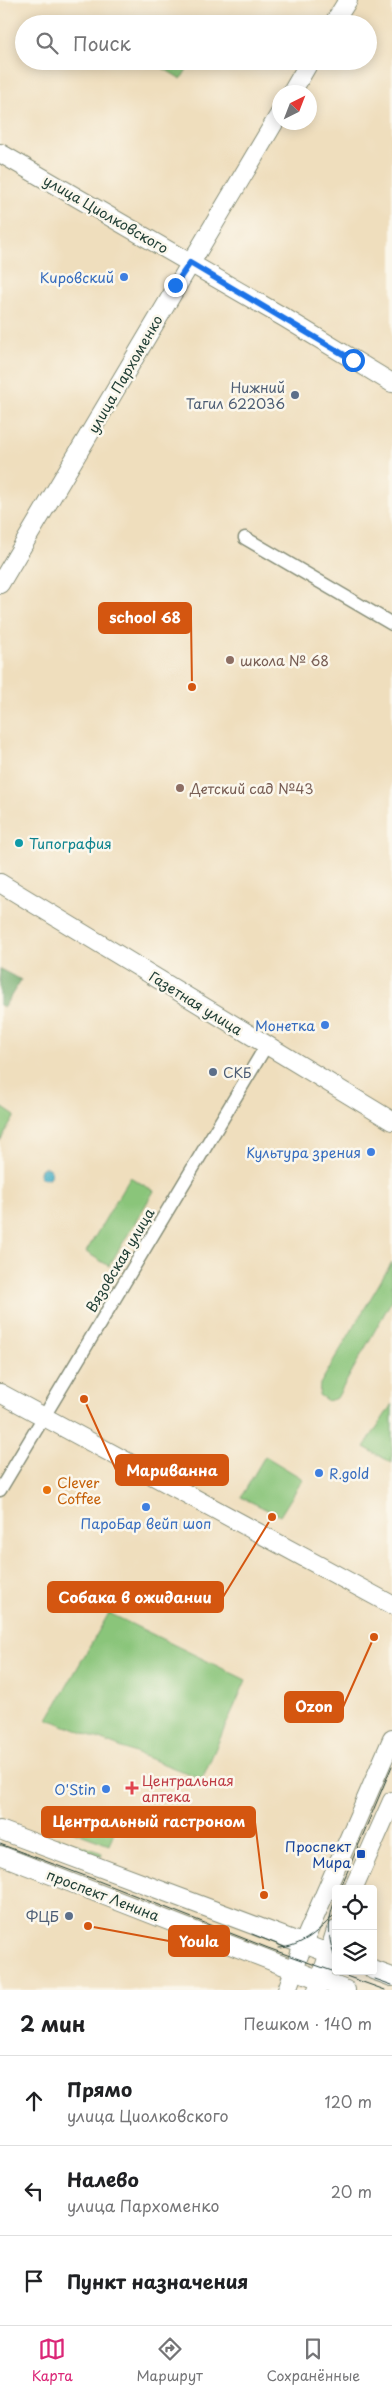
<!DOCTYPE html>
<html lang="ru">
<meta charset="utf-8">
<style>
body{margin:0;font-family:"Playpen Sans",sans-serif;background:#f6f6f6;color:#202124}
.controls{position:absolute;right:15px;bottom:15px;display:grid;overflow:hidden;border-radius:5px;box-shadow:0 2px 12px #0003}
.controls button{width:45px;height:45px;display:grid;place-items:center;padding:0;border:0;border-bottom:1px solid #e0e0e0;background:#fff;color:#202124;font:25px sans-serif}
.compass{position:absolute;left:272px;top:85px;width:45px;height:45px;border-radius:50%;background:#fff;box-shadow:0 2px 12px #0003;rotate:42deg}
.stop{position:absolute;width:15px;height:15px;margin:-11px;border:4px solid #1a73e8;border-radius:50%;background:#fff}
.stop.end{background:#1a73e8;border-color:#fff;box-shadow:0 1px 5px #0008}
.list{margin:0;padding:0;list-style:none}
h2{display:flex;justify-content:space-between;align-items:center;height:65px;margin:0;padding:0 20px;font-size:21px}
h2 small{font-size:16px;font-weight:400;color:#757577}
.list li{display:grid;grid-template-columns:32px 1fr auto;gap:15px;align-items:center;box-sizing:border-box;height:90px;padding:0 20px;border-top:1px solid #e0e0e0}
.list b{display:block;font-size:19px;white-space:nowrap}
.list p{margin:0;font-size:16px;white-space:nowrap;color:#757577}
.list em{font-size:16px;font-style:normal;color:#757577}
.icon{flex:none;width:28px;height:28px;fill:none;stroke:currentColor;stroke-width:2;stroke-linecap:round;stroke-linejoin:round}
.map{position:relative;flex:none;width:392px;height:1990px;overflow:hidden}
.search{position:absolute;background:#fff;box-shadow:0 2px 12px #0003;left:15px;right:15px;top:15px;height:55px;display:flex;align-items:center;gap:12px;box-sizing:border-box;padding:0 18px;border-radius:28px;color:#757577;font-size:19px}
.sheet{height:335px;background:#fff}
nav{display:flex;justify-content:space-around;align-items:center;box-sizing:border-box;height:70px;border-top:1px solid #e0e0e0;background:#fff;font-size:14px;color:#757577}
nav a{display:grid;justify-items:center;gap:2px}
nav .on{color:#db2777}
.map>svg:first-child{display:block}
</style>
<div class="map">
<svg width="392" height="1990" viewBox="0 0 392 1990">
<rect width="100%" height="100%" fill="#fbf7ec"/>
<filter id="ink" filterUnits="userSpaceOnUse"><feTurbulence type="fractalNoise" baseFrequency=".02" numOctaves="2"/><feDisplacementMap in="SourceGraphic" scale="10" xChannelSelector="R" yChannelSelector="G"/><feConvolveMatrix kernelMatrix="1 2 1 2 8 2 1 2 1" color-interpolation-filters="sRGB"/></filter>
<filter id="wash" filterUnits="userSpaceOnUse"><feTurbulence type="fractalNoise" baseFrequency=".0096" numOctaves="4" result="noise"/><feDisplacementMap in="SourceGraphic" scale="20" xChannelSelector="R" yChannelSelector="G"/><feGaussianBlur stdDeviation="1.12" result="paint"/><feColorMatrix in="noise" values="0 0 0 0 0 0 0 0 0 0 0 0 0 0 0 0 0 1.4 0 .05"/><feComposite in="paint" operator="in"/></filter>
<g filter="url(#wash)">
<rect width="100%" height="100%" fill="#efdebd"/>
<g fill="#8ac57a" stroke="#548157">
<polygon points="165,61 192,61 181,79 161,67"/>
<polygon points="0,1106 15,1116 0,1141"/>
<polygon points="130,1177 154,1191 109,1266 86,1252"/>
<polygon points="392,1262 392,1300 337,1398 328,1401 319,1395 320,1384"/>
<polygon points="392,1404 392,1463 364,1447"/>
<polygon points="265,1456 303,1479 280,1516 241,1497"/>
<polygon points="109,1613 246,1680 202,1779 48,1719"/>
<polygon points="72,1802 109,1813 116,1818 116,1826 109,1845 59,1826 69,1804"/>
<polygon points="58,1837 102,1853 101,1857 56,1841"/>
</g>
<polygon fill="#6faa6a" stroke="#47744f" points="0,969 21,980 4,1007 0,1005"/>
<circle fill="#43acc2" stroke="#31747b" cx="45" cy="1173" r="6"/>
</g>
<g filter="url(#ink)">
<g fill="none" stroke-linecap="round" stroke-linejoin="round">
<g stroke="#878e78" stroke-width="15">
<g id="street">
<polyline points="245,538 392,624"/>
<polyline points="0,1490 266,1046"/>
</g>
</g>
<g stroke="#878e78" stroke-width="20">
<g id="secondary">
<polyline points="333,24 348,0"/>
<polyline points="292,92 310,61"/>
<polyline points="0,153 285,318 392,383"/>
<polyline points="0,584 280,113"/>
<polyline points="0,883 392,1121"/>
<polyline points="0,1393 392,1605"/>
<polyline points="0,1830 336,1956"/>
<polyline points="0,1855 346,1990"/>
<polyline points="353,1889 392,1801"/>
<polyline points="373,1970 392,1977"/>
<polyline points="287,1990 303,1944 392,1739"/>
<polyline points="317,1990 336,1930"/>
</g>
</g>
<use href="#street" stroke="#fff" stroke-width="12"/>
<use href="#secondary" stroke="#fff" stroke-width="18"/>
<g stroke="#1f3d34" stroke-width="1">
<polyline points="0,1844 96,1880 268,1948 385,1990"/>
<polyline points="340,1889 392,1766"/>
<path d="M336 1898C327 1919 327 1939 336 1960"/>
<polyline points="252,1934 284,1947"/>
<path d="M278 1948C301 1948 321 1929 336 1913"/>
<polyline points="375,1979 392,1985"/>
</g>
</g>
</g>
<g fill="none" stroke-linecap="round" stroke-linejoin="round" filter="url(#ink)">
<polyline stroke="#1a73e8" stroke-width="6" points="175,285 190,263 353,360"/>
</g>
<g fill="#3f7fe0" stroke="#fbf7ec" stroke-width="2">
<circle cx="124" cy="277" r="5"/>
<circle cx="325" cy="1025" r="5"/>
<circle cx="371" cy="1152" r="5"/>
<circle cx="319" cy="1473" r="5"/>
<circle cx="146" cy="1507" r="5"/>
<circle cx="106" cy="1789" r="5"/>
</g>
<g fill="#5c6f8a" stroke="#fbf7ec" stroke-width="2">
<circle cx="295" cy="395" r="5"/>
<circle cx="213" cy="1072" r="5"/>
<circle cx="69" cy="1916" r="5"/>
</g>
<g fill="#8d6e63" stroke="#fbf7ec" stroke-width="2">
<circle cx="230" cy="660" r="5"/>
<circle cx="180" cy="788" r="5"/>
</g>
<circle fill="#0f9aa8" stroke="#fbf7ec" stroke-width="2" cx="19" cy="843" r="5"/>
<circle fill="#e8710a" stroke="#fbf7ec" stroke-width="2" cx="47" cy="1490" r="5"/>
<path fill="#e0444e" stroke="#fbf7ec" stroke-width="2" d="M129.5 1780.5h5v5h5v5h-5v5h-5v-5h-5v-5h5z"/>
<rect fill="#1a4fb4" stroke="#fbf7ec" stroke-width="2" x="356" y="1849" width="10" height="10" rx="2.5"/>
<g text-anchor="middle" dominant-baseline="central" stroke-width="5" stroke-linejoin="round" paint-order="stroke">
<g font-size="14" fill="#1f3d34" stroke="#fbf7ec">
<text transform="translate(106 214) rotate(30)">улица Циолковского</text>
<text transform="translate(125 374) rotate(-60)">улица Пархоменко</text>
<text transform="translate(196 1003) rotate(32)">Газетная улица</text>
<text transform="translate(120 1260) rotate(-59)">Вязовская улица</text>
<text transform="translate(103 1895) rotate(21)">проспект Ленина</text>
</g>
<g font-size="14" fill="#366cbe" stroke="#fbf7ec" text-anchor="end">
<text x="114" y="277">Кировский</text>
<text x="315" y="1025">Монетка</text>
<text x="361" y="1152">Культура зрения</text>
<text x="329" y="1473" text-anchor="start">R.gold</text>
<text x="146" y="1523" text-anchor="middle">ПароБар вейп шоп</text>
<text x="96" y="1789">O'Stin</text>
</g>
<g font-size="14" fill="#4e5e75" stroke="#fbf7ec" text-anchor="end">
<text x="285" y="387">Нижний<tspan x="285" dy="16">Тагил 622036</tspan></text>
<text x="223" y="1072" text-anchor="start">СКБ</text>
<text x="59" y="1916">ФЦБ</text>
</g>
<g font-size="14" fill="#785e54" stroke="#fbf7ec" text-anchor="start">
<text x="240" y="660">школа № 68</text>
<text x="190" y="788">Детский сад №43</text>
</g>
<g font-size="14" fill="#0d838f" stroke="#fbf7ec" text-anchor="start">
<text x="29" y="843">Типография</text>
</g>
<g font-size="14" fill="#c56008" stroke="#fbf7ec" text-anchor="start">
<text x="57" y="1482">Clever<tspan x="57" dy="16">Coffee</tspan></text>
</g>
<g font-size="14" fill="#be3a42" stroke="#fbf7ec" text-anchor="start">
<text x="142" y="1780">Центральная<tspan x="142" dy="16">аптека</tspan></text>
</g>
<g font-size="14" fill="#164399" stroke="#fbf7ec" text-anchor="end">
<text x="351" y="1846">Проспект<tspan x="351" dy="16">Мира</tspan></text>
</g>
</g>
<path fill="none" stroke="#d45610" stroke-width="2" d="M192 687L191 618M84 1399L116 1470M272 1517L223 1597M374 1637L343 1707M264 1895L255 1822M88 1926L169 1941"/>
<g fill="#d45610" stroke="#fbf7ec" stroke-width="2">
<circle cx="192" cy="687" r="5"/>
<circle cx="84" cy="1399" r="5"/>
<circle cx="272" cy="1517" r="5"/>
<circle cx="374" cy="1637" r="5"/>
<circle cx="264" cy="1895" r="5"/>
<circle cx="88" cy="1926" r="5"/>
</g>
<g fill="#d45610" stroke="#d45610" stroke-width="2">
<rect x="99" y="603" width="92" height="30" rx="5"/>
<rect x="116" y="1455" width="112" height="30" rx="5"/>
<rect x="48" y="1582" width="175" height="30" rx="5"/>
<rect x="285" y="1692" width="58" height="30" rx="5"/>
<rect x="42" y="1807" width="213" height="30" rx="5"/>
<rect x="169" y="1926" width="60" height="30" rx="5"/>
</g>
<g font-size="15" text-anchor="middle" font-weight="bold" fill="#fff">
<text x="145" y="623">school 68</text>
<text x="172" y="1476">Мариванна</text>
<text x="135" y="1603">Собака в ожидании</text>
<text x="314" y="1712">Ozon</text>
<text x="149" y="1827">Центральный гастроном</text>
<text x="199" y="1947">Youla</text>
</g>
</svg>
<div class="controls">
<button><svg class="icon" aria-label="locate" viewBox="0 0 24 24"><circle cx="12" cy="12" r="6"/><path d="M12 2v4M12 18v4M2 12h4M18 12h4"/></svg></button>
<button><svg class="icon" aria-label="layers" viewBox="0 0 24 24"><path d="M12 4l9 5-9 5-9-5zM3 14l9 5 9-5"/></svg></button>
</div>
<svg class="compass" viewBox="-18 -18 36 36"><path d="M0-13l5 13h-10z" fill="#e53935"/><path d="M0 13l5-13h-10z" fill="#757577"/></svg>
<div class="stop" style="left:353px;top:360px"></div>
<div class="stop end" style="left:175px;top:285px"></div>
<div class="search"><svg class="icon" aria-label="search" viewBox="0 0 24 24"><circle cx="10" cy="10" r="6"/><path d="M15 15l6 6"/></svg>Поиск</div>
</div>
<section class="sheet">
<h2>2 мин<small>Пешком · 140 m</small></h2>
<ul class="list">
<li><svg class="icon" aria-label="ahead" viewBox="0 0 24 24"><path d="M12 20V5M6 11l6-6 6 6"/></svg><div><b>Прямо</b><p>улица Циолковского</p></div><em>120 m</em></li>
<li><svg class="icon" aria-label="left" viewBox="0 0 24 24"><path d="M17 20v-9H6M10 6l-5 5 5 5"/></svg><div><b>Налево</b><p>улица Пархоменко</p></div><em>20 m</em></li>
<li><svg class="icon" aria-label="arrive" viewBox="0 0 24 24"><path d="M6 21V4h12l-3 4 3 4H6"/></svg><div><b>Пункт назначения</b></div></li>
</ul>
</section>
<nav>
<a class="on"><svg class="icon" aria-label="map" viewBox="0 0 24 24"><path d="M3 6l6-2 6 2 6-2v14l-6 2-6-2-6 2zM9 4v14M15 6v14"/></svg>Карта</a>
<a><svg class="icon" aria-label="directions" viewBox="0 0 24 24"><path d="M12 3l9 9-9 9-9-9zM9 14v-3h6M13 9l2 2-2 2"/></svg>Маршрут</a>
<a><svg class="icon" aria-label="saved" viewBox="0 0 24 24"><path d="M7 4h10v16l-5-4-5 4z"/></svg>Сохранённые</a>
</nav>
